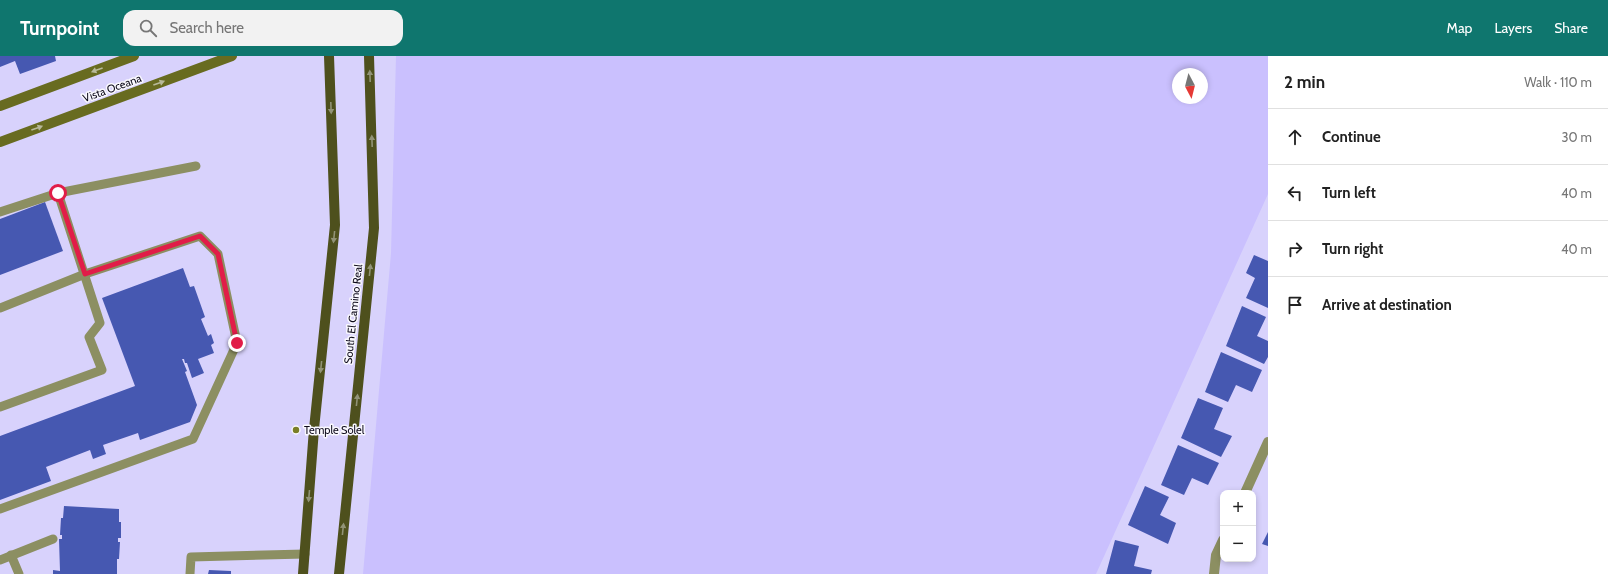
<!DOCTYPE html>
<meta charset="utf-8">
<style>
body{margin:0;font-family:Cabin,sans-serif;background:#f2f2f2;color:#222}
.controls{position:absolute;right:12px;bottom:12px;display:grid;overflow:hidden;border-radius:8px;box-shadow:0 2px 6px #0003}
.controls button{width:36px;height:36px;display:grid;place-items:center;padding:0;border:0;border-bottom:1px solid #e0e0e0;background:#fff;color:#222;font:20px sans-serif}
.compass{position:absolute;left:1172px;top:12px;width:36px;height:36px;border-radius:50%;background:#fff;box-shadow:0 2px 6px #0003;rotate:173deg}
.stop{position:absolute;width:12px;height:12px;margin:-9px;border:3px solid #e11d48;border-radius:50%;background:#fff}
.stop.end{background:#e11d48;border-color:#fff;box-shadow:0 1px 4px #0008}
.list{margin:0;padding:0;list-style:none}
h2{display:flex;justify-content:space-between;align-items:center;height:52px;margin:0;padding:0 16px;font-size:17px}
h2 small{font-size:13px;font-weight:400;color:#767676}
.list li{display:grid;grid-template-columns:26px 1fr auto;gap:12px;align-items:center;box-sizing:border-box;height:56px;padding:0 16px;border-top:1px solid #e0e0e0}
.list b{display:block;font-size:15px;white-space:nowrap}
.list em{font-size:13px;font-style:normal;color:#767676}
.icon{flex:none;width:22px;height:22px;fill:none;stroke:currentColor;stroke-width:2;stroke-linecap:round;stroke-linejoin:round}
.map{position:relative;flex:none;width:1268px;height:518px;overflow:hidden}
header{display:flex;align-items:center;gap:24px;box-sizing:border-box;height:56px;padding:0 20px;background:#0f766e;color:#fff}
header strong{font-size:19px}
nav{display:flex;gap:22px;margin-inline-start:auto;font-size:14px}
.search{width:280px;height:36px;background:#f2f2f2;display:flex;align-items:center;gap:10px;box-sizing:border-box;padding:0 14px;border-radius:12px;color:#767676;font-size:15px}
main{display:flex}
aside{flex:1;background:#fff}
.map>svg:first-child{display:block}
</style>
<header>
<strong>Turnpoint</strong>
<div class="search"><svg class="icon" aria-label="search" viewBox="0 0 24 24"><circle cx="10" cy="10" r="6"/><path d="M15 15l6 6"/></svg>Search here</div>
<nav><a>Map</a><a>Layers</a><a>Share</a></nav>
</header>
<main>
<div class="map">
<svg width="1268" height="518" viewBox="0 0 1268 518">
<rect width="100%" height="100%" fill="#d8d2fc"/>
<path fill="#cac0fe" fill-rule="evenodd" d="M396 0H1268V138L1096 518H363L391 197ZM1178 18H1202V42H1178Z"/>
<g fill="#4658b1">
<polygon points="0,0 55,0 56,5 20,18 15,5 0,11"/>
<polygon points="45,146 63,195 0,219 0,163"/>
<polygon points="1254,199 1268,205 1268,252 1246,242 1255,222 1246,217"/>
<polygon points="183,212 190,231 194,230 205,261 201,263 208,280 211,278 214,287 211,289 214,297 198,303 204,317 192,322 187,307 185,307 184,303 182,303 187,315 185,316 197,349 190,366 140,384 138,377 103,389 106,398 93,403 90,394 46,411 51,425 0,444 0,380 135,330 102,242"/>
<polygon points="1242,250 1266,261 1257,280 1268,285 1268,301 1264,308 1226,290"/>
<polygon points="1221,296 1262,314 1252,336 1236,329 1228,346 1205,336"/>
<polygon points="1198,342 1223,352 1214,373 1232,380 1221,401 1181,382"/>
<polygon points="1178,389 1219,407 1208,429 1192,422 1184,439 1161,429"/>
<polygon points="1145,430 1169,441 1160,459 1176,467 1168,488 1128,469"/>
<polygon points="64,450 119,453 119,466 121,466 121,482 118,482 118,486 120,486 119,503 117,503 117,518 53,518 53,514 60,515 59,483 62,483 62,479 60,479 61,462 63,462"/>
<polygon points="1268,476 1268,490 1262,488"/>
<polygon points="1115,484 1139,490 1134,510 1152,514 1151,518 1106,518"/>
<polygon points="209,514 231,515 231,518 208,518"/>
</g>
<g fill="none" stroke-linecap="round" stroke-linejoin="round">
<g stroke="#8c8f62" stroke-width="9">
<polyline points="58,137 196,110"/>
<polyline points="0,156 58,137 100,267 89,281 102,314 0,351"/>
<polyline points="0,252 85,218 200,180 218,198 237,287 193,383 0,453"/>
<polyline points="11,499 19,518"/>
<polyline points="0,504 53,483"/>
<polyline points="190,518 191,501 305,498"/>
</g>
<g stroke="#8c8f62" stroke-width="10">
<polyline points="1245,437 1268,386"/>
<polyline points="1214,518 1216,499 1223,484"/>
</g>
<g stroke="#686b20" stroke-width="10">
<polyline points="0,50 134,0"/>
<polyline points="0,86 232,0"/>
</g>
<g stroke="#4e501d" stroke-width="10">
<polyline points="303,518 314,373 335,169 329,0"/>
<polyline points="339,518 374,172 369,0"/>
</g>
</g>
<defs><path id="oneway-solid" d="M-6-.8H1V-3.2L6.5 0L1 3.2V.8H-6Z"/></defs>
<g fill="#b8b99a">
<use href="#oneway-solid" transform="translate(97 14) rotate(160)"/>
<use href="#oneway-solid" transform="translate(159 27) rotate(-20)"/>
<use href="#oneway-solid" transform="translate(37 72) rotate(-20)"/>
</g>
<g fill="#929377">
<use href="#oneway-solid" transform="translate(370 20) rotate(-92)"/>
<use href="#oneway-solid" transform="translate(331 52) rotate(88)"/>
<use href="#oneway-solid" transform="translate(372 85) rotate(-92)"/>
<use href="#oneway-solid" transform="translate(334 181) rotate(96)"/>
<use href="#oneway-solid" transform="translate(370 214) rotate(-84)"/>
<use href="#oneway-solid" transform="translate(321 311) rotate(96)"/>
<use href="#oneway-solid" transform="translate(357 344) rotate(-84)"/>
<use href="#oneway-solid" transform="translate(309 440) rotate(95)"/>
<use href="#oneway-solid" transform="translate(343 473) rotate(-84)"/>
</g>
<g fill="none" stroke-linecap="round" stroke-linejoin="round">
<polyline stroke="#e11d48" stroke-width="5" points="58,137 85,218 200,180 218,198 237,287"/>
</g>
<circle fill="#7a7e27" stroke="#f9f8fe" stroke-width="1.5" cx="296" cy="374" r="4"/>
<g text-anchor="middle" dominant-baseline="central" stroke-width="3" stroke-linejoin="round" paint-order="stroke">
<g font-size="11" fill="#0c091a" stroke="#f9f8fe">
<text transform="translate(112 32) rotate(-20)">Vista Oceana</text>
<text transform="translate(353 258) rotate(-84)">South El Camino Real</text>
</g>
<g font-size="11" fill="#0c091a" stroke="#f9f8fe" text-anchor="start">
<text x="304" y="374">Temple Solel</text>
</g>
</g>
</svg>
<div class="controls">
<button>+</button>
<button>−</button>
</div>
<svg class="compass" viewBox="-18 -18 36 36"><path d="M0-13l5 13h-10z" fill="#e53935"/><path d="M0 13l5-13h-10z" fill="#767676"/></svg>
<div class="stop" style="left:58px;top:137px"></div>
<div class="stop end" style="left:237px;top:287px"></div>
</div>
<aside>
<h2>2 min<small>Walk · 110 m</small></h2>
<ul class="list">
<li><svg class="icon" aria-label="ahead" viewBox="0 0 24 24"><path d="M12 20V5M6 11l6-6 6 6"/></svg><div><b>Continue</b></div><em>30 m</em></li>
<li><svg class="icon" aria-label="left" viewBox="0 0 24 24"><path d="M17 20v-9H6M10 6l-5 5 5 5"/></svg><div><b>Turn left</b></div><em>40 m</em></li>
<li><svg class="icon" aria-label="right" viewBox="0 0 24 24"><path d="M7 20v-9h11M14 6l5 5-5 5"/></svg><div><b>Turn right</b></div><em>40 m</em></li>
<li><svg class="icon" aria-label="arrive" viewBox="0 0 24 24"><path d="M6 21V4h12l-3 4 3 4H6"/></svg><div><b>Arrive at destination</b></div></li>
</ul>
</aside>
</main>
